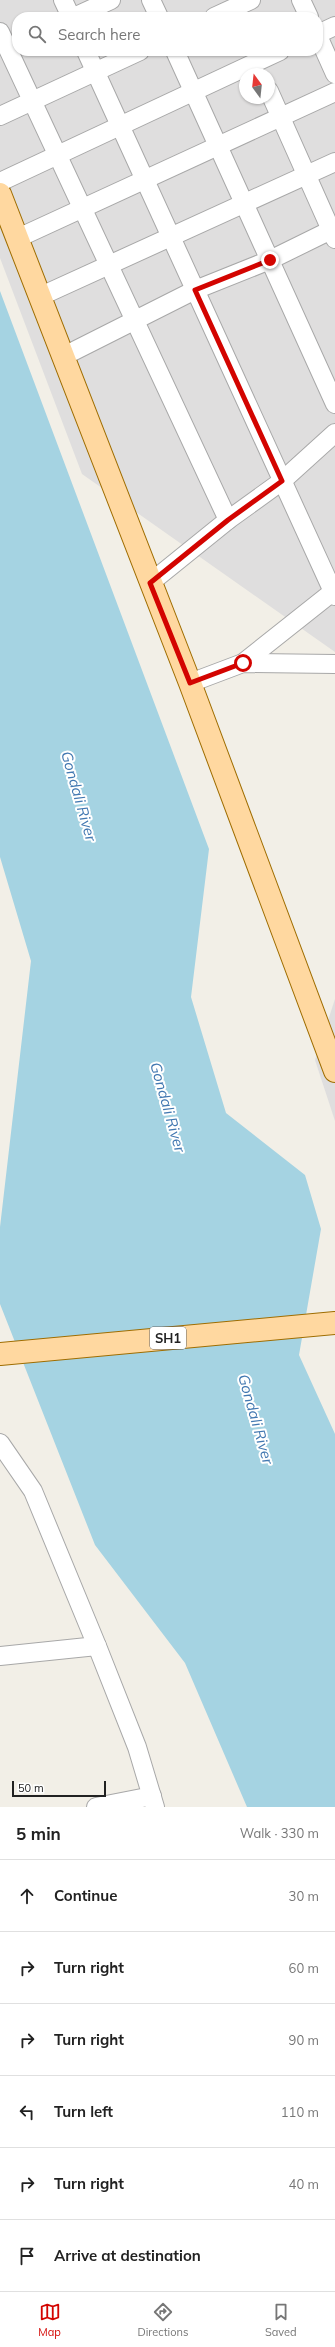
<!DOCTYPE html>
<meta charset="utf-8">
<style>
body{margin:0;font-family:Mulish,sans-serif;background:#f6f6f6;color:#222}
.compass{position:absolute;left:239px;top:68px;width:36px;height:36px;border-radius:50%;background:#fff;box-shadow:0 1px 3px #0004;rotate:345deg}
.scale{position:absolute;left:12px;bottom:10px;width:94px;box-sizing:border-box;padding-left:4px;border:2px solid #212121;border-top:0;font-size:11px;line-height:14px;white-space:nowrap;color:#212121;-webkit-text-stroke:3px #fff;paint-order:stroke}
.stop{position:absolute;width:12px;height:12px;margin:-9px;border:3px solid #d30400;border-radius:50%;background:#fff}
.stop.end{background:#d30400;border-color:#fff;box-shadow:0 1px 4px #0008}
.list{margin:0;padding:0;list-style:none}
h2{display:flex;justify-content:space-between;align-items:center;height:52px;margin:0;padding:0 16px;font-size:17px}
h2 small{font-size:13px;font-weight:400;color:#767676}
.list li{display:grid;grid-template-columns:26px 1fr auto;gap:12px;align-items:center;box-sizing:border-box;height:72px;padding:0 16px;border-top:1px solid #e0e0e0}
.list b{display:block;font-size:15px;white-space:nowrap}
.list em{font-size:13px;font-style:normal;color:#767676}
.icon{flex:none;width:22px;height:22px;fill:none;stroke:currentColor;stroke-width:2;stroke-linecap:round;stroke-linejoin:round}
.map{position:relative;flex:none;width:335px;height:1807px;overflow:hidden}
.search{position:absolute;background:#fff;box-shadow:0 1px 3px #0004;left:12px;right:12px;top:12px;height:44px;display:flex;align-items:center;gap:10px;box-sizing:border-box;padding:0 14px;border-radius:16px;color:#767676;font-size:15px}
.sheet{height:484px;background:#fff}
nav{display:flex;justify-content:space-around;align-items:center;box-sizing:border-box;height:56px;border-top:1px solid #e0e0e0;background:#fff;font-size:11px;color:#767676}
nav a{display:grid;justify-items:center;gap:2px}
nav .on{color:#d30400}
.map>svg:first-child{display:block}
</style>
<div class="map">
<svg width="335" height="1807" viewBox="0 0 335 1807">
<rect width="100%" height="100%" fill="#f2efe7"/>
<g fill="#dfdede" fill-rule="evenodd">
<path d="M0 0H335V652L82 474 0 258ZM17 17H318V51H17ZM245 74H269V98H245Z"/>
<polygon points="335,999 335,1121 315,1060"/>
</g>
<polygon fill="#a5d3e2" points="0,291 209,849 191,997 226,1113 305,1175 321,1229 299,1355 335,1434 335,1807 247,1807 185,1663 95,1545 0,1304 0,1227 31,961 0,857"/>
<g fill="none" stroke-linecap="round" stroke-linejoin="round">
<g stroke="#a8a8a8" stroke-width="20">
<g id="minor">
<polyline points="63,0 71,17"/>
<polyline points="151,0 159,17"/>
<polyline points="301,0 309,17"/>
<polyline points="74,17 111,0"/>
<polyline points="214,17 251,0"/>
<polyline points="0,32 228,520"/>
<polyline points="318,34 335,26"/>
<polyline points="318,36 335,74"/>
<polyline points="86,51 335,596"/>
<polyline points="175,51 335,404"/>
<polyline points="269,91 335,239"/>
<polyline points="0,116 140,51"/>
<polyline points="0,182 280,51"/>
<polyline points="18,238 335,92"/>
<polyline points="41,296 335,162"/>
<polyline points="64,356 195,290 270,260 335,228"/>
<polyline points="150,583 228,520 282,481 335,433"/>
<polyline points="243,663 335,590"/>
<polyline points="190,683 243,663 335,664"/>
<polyline points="0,1443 33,1491 97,1646 137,1747 155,1807"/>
<polyline points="0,1656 97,1646"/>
<polyline points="96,1807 152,1796"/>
</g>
</g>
<g stroke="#9f6d00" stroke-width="24">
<g id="major">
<polyline points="0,194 190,683 335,1071"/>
<polyline points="0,1354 335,1323"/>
</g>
</g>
<use href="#minor" stroke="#fff" stroke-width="18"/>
<use href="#major" stroke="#ffd8a0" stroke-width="22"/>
</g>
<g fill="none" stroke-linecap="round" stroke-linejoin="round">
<polyline stroke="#d30400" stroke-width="5" points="243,663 190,683 150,583 228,520 282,481 195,290 270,260"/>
</g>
<g text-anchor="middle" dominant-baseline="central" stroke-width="4" stroke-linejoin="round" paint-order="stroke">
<rect fill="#fff" stroke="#646464" stroke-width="1" x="150" y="1327" width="36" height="22" rx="3"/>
<g font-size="13" font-weight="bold" fill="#212121">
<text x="168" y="1338">SH1</text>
</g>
<g font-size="15" font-style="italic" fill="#4278b1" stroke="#fff">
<text transform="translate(79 796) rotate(74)">Gondali River</text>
<text transform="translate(168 1107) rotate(74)">Gondali River</text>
<text transform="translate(256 1419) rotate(74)">Gondali River</text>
</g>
</g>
</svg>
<svg class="compass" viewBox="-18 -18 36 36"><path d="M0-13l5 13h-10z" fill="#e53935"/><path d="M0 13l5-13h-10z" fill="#767676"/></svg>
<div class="scale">50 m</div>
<div class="stop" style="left:243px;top:663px"></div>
<div class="stop end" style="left:270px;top:260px"></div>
<div class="search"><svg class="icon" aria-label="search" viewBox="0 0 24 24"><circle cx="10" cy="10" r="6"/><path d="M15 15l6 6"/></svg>Search here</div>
</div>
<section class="sheet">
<h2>5 min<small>Walk · 330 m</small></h2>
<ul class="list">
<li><svg class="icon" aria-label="ahead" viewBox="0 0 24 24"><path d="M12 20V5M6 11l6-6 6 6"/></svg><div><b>Continue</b></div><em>30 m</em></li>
<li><svg class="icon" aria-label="right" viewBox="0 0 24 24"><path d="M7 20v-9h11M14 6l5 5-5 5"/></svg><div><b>Turn right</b></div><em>60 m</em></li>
<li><svg class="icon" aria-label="right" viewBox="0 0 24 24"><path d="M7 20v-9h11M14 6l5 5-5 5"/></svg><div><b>Turn right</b></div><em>90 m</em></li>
<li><svg class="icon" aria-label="left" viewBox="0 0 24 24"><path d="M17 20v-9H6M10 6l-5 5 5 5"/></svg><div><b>Turn left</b></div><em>110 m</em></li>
<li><svg class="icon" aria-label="right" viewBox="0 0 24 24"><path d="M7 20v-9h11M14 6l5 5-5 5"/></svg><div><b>Turn right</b></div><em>40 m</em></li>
<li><svg class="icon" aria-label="arrive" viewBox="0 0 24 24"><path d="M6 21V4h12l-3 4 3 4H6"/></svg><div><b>Arrive at destination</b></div></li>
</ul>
</section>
<nav>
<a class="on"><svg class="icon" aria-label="map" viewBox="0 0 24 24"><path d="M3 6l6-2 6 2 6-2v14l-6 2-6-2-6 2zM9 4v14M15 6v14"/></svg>Map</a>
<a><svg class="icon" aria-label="directions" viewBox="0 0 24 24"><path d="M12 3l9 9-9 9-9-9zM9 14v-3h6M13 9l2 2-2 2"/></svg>Directions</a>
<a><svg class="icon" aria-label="saved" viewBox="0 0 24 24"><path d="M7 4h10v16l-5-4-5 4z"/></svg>Saved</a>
</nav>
